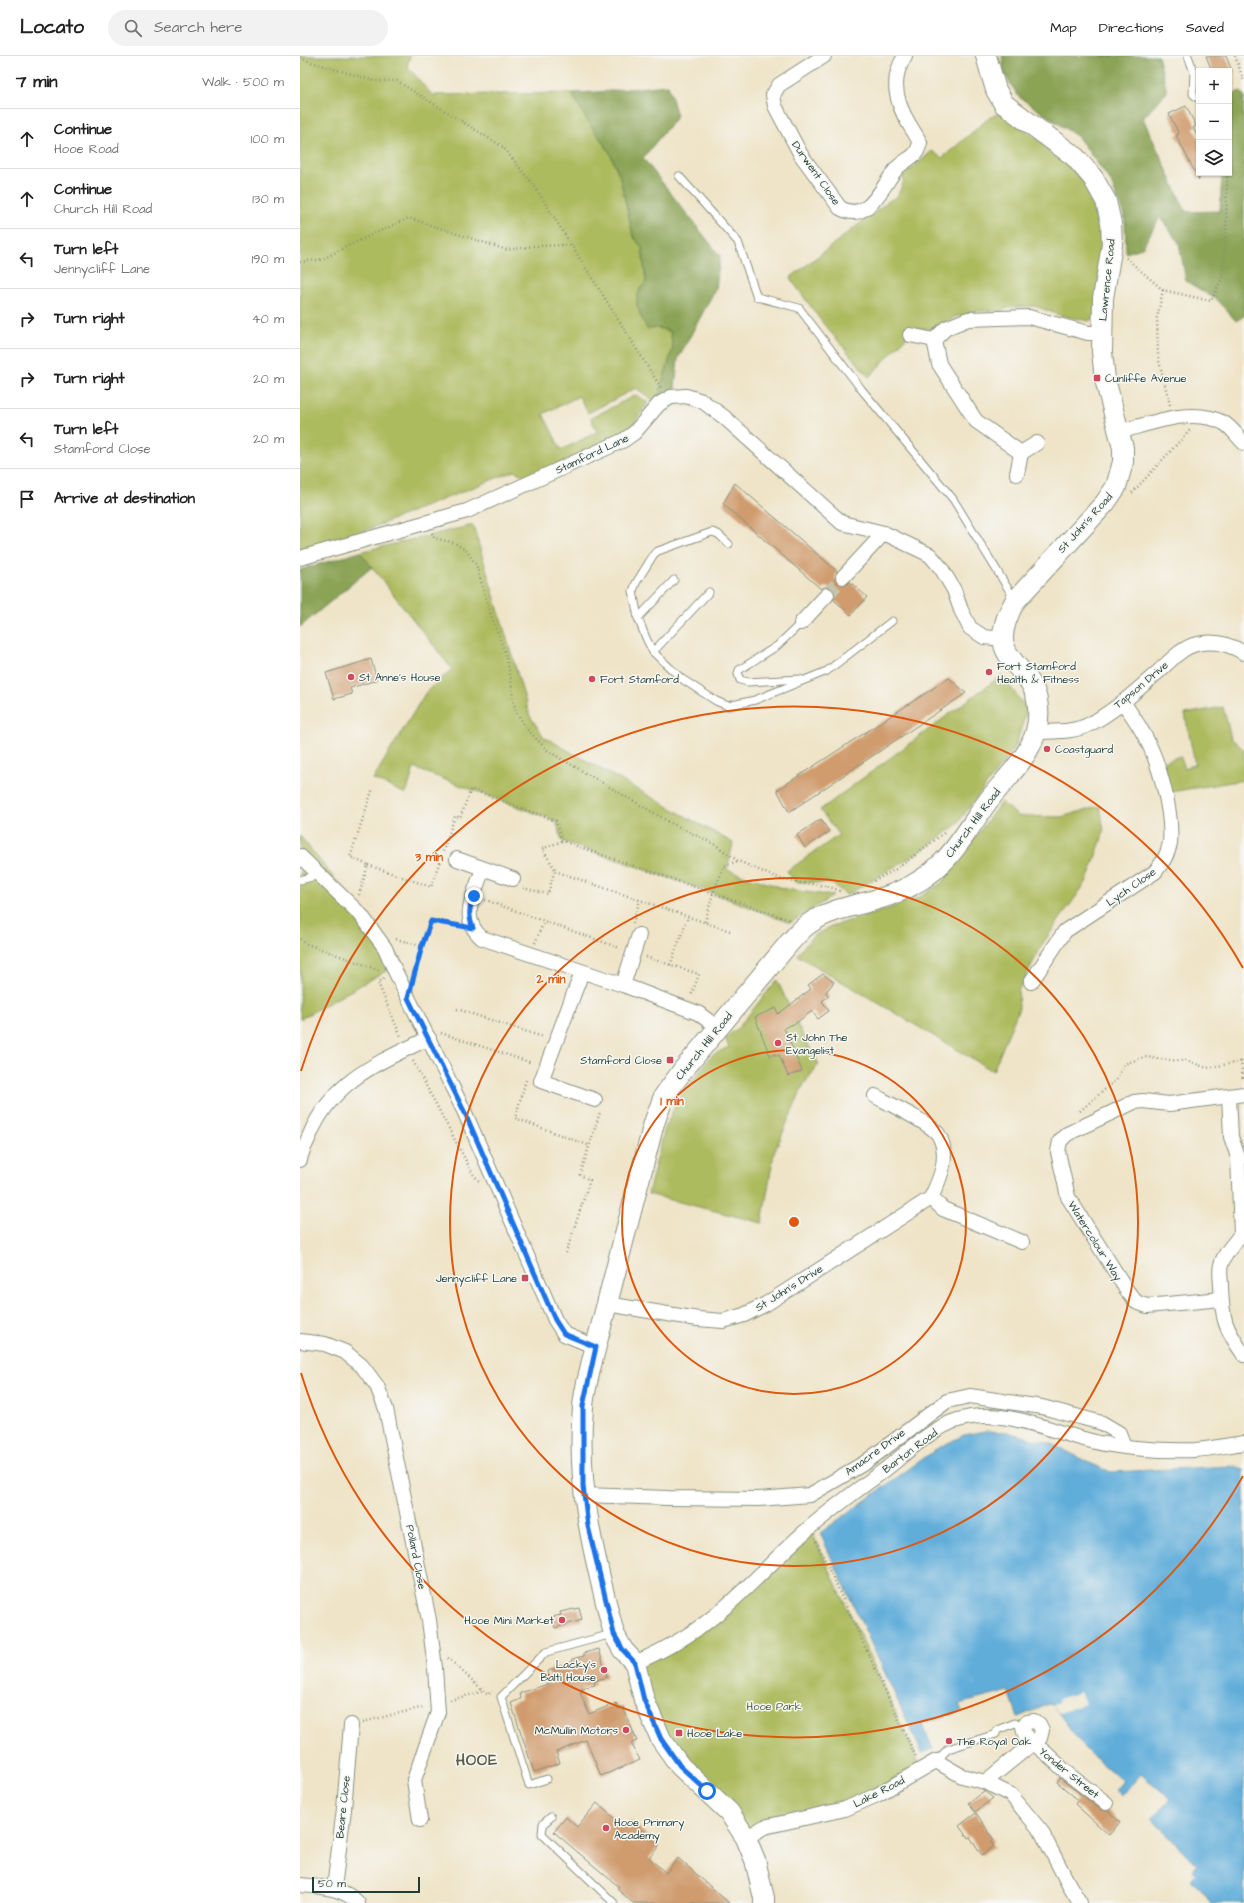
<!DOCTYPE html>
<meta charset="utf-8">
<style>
body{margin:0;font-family:"Architects Daughter",sans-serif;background:#f2f2f2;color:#222}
.controls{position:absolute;right:12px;top:12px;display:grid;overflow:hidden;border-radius:0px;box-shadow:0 1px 3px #0004}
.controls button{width:36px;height:36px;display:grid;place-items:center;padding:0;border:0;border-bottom:1px solid #e0e0e0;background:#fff;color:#222;font:20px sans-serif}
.scale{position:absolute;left:12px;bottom:10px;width:108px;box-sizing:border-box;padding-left:4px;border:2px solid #1f3d34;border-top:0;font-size:11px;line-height:14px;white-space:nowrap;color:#1f3d34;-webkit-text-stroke:3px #f6f6f2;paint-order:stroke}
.stop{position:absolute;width:12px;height:12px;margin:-9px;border:3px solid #1a73e8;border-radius:50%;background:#fff}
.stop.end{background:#1a73e8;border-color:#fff;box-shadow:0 1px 4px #0008}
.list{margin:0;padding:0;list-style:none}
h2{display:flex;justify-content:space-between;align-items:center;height:52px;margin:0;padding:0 16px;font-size:17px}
h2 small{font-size:13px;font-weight:400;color:#767676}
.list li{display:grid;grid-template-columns:26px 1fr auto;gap:12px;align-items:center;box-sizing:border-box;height:60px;padding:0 16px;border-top:1px solid #e0e0e0}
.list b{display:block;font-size:15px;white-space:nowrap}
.list p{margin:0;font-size:13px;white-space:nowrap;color:#767676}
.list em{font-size:13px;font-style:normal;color:#767676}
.icon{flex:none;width:22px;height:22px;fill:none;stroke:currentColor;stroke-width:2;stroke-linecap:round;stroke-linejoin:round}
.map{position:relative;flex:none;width:944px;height:1847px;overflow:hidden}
header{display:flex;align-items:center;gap:24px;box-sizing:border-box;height:56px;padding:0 20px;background:#fff;border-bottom:1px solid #e0e0e0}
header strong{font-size:19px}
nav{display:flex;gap:22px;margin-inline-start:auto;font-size:14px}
.search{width:280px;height:36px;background:#f2f2f2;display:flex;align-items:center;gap:10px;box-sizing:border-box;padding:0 14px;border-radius:22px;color:#767676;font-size:15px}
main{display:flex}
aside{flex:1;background:#fff}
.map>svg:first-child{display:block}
</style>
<header>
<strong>Locato</strong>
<div class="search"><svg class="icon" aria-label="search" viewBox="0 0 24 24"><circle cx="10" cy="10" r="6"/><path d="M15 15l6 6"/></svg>Search here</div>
<nav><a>Map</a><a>Directions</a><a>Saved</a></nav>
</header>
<main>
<aside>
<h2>7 min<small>Walk · 500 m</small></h2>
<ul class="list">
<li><svg class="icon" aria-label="ahead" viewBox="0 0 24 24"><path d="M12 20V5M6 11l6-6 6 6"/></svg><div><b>Continue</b><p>Hooe Road</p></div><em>100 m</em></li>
<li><svg class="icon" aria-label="ahead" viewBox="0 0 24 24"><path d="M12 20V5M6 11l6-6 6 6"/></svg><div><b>Continue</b><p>Church Hill Road</p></div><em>130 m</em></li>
<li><svg class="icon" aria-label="left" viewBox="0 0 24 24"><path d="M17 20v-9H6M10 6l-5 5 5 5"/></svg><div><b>Turn left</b><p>Jennycliff Lane</p></div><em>190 m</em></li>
<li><svg class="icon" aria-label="right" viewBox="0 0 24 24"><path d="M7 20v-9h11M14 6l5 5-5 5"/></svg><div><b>Turn right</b></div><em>40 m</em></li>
<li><svg class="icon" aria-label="right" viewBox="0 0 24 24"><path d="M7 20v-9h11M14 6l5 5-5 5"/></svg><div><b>Turn right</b></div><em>20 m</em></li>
<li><svg class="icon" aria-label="left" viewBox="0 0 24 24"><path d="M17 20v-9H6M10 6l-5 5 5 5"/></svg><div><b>Turn left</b><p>Stamford Close</p></div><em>20 m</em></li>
<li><svg class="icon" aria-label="arrive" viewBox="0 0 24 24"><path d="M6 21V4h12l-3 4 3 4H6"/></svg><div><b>Arrive at destination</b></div></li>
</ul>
</aside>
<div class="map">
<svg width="944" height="1847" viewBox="0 0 944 1847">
<rect width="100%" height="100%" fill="#f6f6f2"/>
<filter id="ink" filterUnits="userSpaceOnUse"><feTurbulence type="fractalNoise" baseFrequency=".025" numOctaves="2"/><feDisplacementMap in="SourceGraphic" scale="8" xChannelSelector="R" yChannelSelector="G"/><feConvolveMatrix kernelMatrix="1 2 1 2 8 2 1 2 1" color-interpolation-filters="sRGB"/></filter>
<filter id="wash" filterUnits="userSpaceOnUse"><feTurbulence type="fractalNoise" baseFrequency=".012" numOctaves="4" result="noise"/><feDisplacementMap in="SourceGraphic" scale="16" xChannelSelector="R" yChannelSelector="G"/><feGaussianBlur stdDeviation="0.9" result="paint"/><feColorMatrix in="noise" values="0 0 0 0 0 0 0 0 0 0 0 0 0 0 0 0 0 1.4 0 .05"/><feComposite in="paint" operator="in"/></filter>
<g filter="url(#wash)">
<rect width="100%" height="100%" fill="#efe4c8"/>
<g fill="#adbb5e" stroke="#667c49">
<polygon points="0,0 110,0 107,10 132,39 272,37 287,64 309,95 320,121 333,180 342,191 346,226 339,234 358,272 370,275 373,292 358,340 353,344 336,332 288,357 279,340 243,358 261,394 297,376 291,362 336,339 348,347 326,379 228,421 214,415 39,485 0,497"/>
<polygon points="701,56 768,106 792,135 806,172 795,260 789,265 759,259 735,250 711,251 701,255 677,255 655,261 635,274 615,272 569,321 522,266 490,222 590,144 597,141 604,125 602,121 632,95 642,102 689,62"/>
<polygon points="173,469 230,660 244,681 433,787 427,814 486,833 533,840 490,867 413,837 262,785 256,765 114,712 106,738 73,723 126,636 152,613 60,496"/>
<polygon points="702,619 727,654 715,691 656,769 624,793 547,839 531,827 495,826 487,815 539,779 520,754"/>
<polygon points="923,651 931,682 944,694 944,724 870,736 863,706 880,700 885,712 895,708 885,658"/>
<polygon points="701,746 718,760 761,761 800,750 804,776 787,825 743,887 718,935 719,952 693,1015 497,899 513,880 535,869 577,857 620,841 643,826"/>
<polygon points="0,780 102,906 0,963"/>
<polygon points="477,924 501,976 519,1008 504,1028 474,1097 462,1167 348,1138 365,1072 379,1042 412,999 429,991 425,982 438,972"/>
<polygon points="510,1472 622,1713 577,1739 446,1782 380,1710 335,1607 387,1580"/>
</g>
<g fill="#8aa355" stroke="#547044">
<polygon points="702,0 858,0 867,36 843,62 886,156 920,155 922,117 929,117 929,40 940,35 944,39 943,63 944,74 944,260 936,265 917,244 886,225 879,187 860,161 842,192 826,197 825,162 811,126 778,81 719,41 704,18"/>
<path d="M368 29 377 60 343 102 420 200 416 232 378 303 375 333 358 340 373 292 370 275 358 272 347 273C338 254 330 243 346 226L342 191 333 180 320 121 309 95 287 64 272 37 298 36Z"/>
<polygon points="60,496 72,511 0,571 0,514"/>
</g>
<polygon fill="#61adda" stroke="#407587" points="685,1375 707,1376 752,1388 792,1408 811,1416 931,1410 944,1414 944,1847 911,1847 891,1823 896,1818 893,1814 897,1809 852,1763 871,1743 841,1718 822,1739 815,1734 823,1725 787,1695 751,1647 718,1661 709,1635 659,1648 662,1655 622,1667 633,1693 622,1697 520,1477 638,1392 664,1379"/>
<polygon fill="#efe4c8" points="780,1636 785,1648 759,1657 752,1649 760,1646 759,1643"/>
<g id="blocks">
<g fill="#d09c6e">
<polygon points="906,0 926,0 932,15 912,15"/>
<polygon points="886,50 896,70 893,72 899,83 899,124 876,79 879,78 869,58"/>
<polygon points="435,427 537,515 535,523 538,527 545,529 550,526 567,541 551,559 534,544 535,537 532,533 525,531 521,533 423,448"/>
<polygon points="71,603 77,624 50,632 52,638 34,643 26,617"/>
<polygon points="649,622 666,637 489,756 477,734"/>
<polygon points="521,763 529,776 505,792 497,779"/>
<polygon points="523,918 534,926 526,936 529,940 522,945 529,955 518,963 512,955 496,967 484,972 502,1015 488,1020 479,999 476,1000 475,998 470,1000 455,961 476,952 478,958 511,933 508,929"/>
<polygon points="279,1552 282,1564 255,1572 252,1561 261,1559 260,1556"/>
<polygon points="299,1593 307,1621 294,1625 295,1629 282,1632 283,1635 280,1636 289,1658 316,1647 318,1653 323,1651 337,1685 331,1687 340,1704 301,1720 286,1684 256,1696 260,1707 234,1716 211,1647 221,1643 220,1637 251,1627 248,1615 273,1606 272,1603 284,1600 284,1597"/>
<polygon points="760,1722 801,1754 808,1755 820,1766 809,1779 775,1748 778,1744 757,1726"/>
<polygon points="684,1735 693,1742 675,1756 668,1747"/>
<polygon points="297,1747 324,1771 330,1764 359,1790 349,1802 366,1817 378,1802 429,1847 333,1847 317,1833 319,1831 254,1776 266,1761 277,1771"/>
<polygon points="676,1757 694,1784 691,1786 694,1790 682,1799 670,1781 668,1782 659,1770"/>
</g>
</g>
</g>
<g filter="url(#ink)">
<use href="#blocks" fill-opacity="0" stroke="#87907e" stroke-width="1"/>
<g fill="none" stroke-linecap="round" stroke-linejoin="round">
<polyline stroke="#c5c3aa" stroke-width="14" stroke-dasharray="14 7" stroke-linecap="butt" points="527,539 543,521"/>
<g stroke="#87907e" stroke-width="9">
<g id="lane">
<polyline points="888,0 894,16 893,38 899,43"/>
<polyline points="379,120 438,186 457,241 499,252 562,334 653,443 715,544"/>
<polyline points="429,488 418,478 412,476 358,495 354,498 336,527 333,535 338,562 346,582 353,596 382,623 416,645 428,650 455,644 527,615 592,565"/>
<polyline points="338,562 374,524"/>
<polyline points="353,596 409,536"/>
<polyline points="500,623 448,626 440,624 438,618 439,614 477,590 501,567"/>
<polyline points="0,824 20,819"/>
<polyline points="636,1705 648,1693 696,1678 697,1674 715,1667 723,1670"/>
<polyline points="247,1723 229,1729 201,1641 246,1596 312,1578"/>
<polyline points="251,1761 243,1768 242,1778 314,1847"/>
</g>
</g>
<g stroke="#87907e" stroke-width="16">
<g id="street">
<path d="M524 0 479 29 473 39 475 50 501 99 540 152C570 169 582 128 598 111 608 101 616 103 620 87 617 80 613 75 609 68 596 47 590 22 605 0"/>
<polyline points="610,279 634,284"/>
<path d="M818 376C850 368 892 350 924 367 931 371 938 381 944 387"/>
<polyline points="737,387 721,397 676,365 639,308 634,284 646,272 668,263 729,261 788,277 801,277"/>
<polyline points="717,418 721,397"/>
<polyline points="0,502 167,455 324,384 334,377 359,348 371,341 386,340 402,345 424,361 542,467 584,477 630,499 641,512 654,534 661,554 670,572 684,581 703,583"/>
<polyline points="543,521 584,477"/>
<polyline points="501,567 527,539"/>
<path d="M736 676C754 675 773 677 790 668 815 655 837 634 858 616 869 606 882 591 897 588 914 584 930 588 944 597"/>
<polyline points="0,800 61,859 85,892 96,917 165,1057 255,1264 264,1278 296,1291"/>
<polyline points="157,803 213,823"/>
<path d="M183 813C175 837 158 862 182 882L323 929 398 957 418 972"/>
<polyline points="282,916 241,1025 295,1044"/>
<path d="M731 926 765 875 855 816C862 807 868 799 870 787 873 756 859 704 843 677 837 666 830 656 823 646"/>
<polyline points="323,929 339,879"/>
<path d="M929 1040 931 1081 938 1101 941 1178C934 1188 924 1197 921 1209 919 1215 921 1224 921 1230 922 1264 925 1272 944 1299"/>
<path d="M0 1104C1 1096 6 1088 9 1081 32 1024 78 1007 129 982"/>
<polyline points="631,1142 643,1153 722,1186"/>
<polyline points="921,1243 847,1250 836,1246 828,1236 768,1141 758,1096 760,1085 767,1078 834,1046 843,1045 869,1048 944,1038"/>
<path d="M307 1248 398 1263 423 1265 444 1259 466 1248 631 1142C640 1123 651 1099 638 1078 631 1068 588 1047 575 1040"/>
<polyline points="0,1285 25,1288 45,1296 62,1310 77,1330 86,1353 129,1564 135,1612 138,1656 114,1724 120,1764"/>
<polyline points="284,1439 368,1442 459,1443 510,1439 566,1406 647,1345 670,1340 742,1351 802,1367 819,1377 824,1390"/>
<path d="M335 1607C367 1593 398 1575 424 1552 450 1530 473 1505 498 1482 525 1457 556 1435 586 1413 606 1397 633 1371 658 1364 706 1349 758 1380 805 1388 834 1393 865 1395 895 1394 911 1393 928 1389 944 1387"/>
<polyline points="685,1726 733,1687 740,1682 742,1674 739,1668 734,1665 727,1666 723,1670 724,1676 727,1682 747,1698 768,1718 806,1747"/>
<polyline points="446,1782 464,1771 545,1753 577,1739 636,1705 662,1720 685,1726 711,1739 741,1775 769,1829 780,1847"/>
<path d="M0 1829C21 1831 43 1831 58 1847"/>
<polyline points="34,1832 44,1753 51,1669"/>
</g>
</g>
<g stroke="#87907e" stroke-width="22">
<path id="secondary" d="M464 1847V1842L455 1804 446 1782 429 1756 380 1710 361 1683 344 1644 335 1607 323 1594 314 1578C294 1501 276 1431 283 1351 284 1337 288 1323 291 1309L354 1067 364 1040 383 1014 490 886C496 880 502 872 510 867 536 849 570 849 598 836 615 829 630 819 643 806 661 788 673 765 688 745 704 724 729 702 736 675 740 661 739 641 731 628 723 614 703 600 703 582 703 568 709 556 715 545L805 447 816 431 823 406V392L805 323 802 296 803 242 812 189 811 167 806 145 793 122 775 101 704 48 696 34 686 0"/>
</g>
<g stroke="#87907e" stroke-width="2.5" stroke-dasharray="1 3" stroke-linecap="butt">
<polyline points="935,0 944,25"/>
<polyline points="0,2 11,6 75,25 97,25 203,91 235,131 361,332"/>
<polyline points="929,47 944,39"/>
<polyline points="826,202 863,234 911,245 922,222 926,179 927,117"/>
<polyline points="0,206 23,203 47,190 109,162 207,194 234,190 271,189"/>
<polyline points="863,234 857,262 858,301 870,349"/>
<polyline points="832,437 890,374"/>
<polyline points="132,477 134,482 155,487 167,495 176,509 191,559 205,596 211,623 213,644 216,655 226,672 248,695 371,767 416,789 438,805"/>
<polyline points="68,809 131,831 155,760 160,762 171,733 256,765 262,785"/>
<polyline points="255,815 430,875"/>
<polyline points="574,825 598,812 644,777"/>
<polyline points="223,832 248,838 255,813 242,793 262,785 490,864"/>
<polyline points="59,839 68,809 50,801 73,732"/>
<polyline points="185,844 320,892"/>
<path d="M405 866 413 837 424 810 438 805C453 811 467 818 481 823 499 829 526 826 541 836"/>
<polyline points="333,867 340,844"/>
<polyline points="0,883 4,887 79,914"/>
<polyline points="96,883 122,890"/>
<polyline points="235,887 244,865"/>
<polyline points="346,901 399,918 391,940"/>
<polyline points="370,909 388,861"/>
<polyline points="84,922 78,927 101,981"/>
<polyline points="113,922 122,890 131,865 158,870"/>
<polyline points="157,953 243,981"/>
<polyline points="141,977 232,1007"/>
<polyline points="113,1005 173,1118 179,1125"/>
<polyline points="941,1005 943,1024"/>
<polyline points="226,1024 215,1062 290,1090"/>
<polyline points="780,1055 817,1023 824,1008 845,1001 869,1004 887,1005 907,1012 944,1005"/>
<polyline points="266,1197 290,1124 280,1119 300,1056"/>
<polyline points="516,1485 616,1701"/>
<polyline points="148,1602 188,1639 192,1635"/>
<polyline points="150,1644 184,1635"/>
<polyline points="63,1666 124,1651"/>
</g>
<use href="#lane" stroke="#fff" stroke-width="7"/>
<use href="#street" stroke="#fff" stroke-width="14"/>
<use href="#secondary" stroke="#fff" stroke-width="20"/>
</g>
</g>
<g fill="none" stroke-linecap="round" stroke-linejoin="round" filter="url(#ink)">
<path stroke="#1a73e8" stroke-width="5" d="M174 840C169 852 168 860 173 872L131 865 122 890 108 942 165 1057 255 1264 264 1278 296 1291 283 1350V1430L288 1470 310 1561 314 1578 323 1594 335 1607 344 1644 361 1683 380 1710 407 1735"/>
</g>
<g fill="none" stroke="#de580e" stroke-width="2">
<circle cx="494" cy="1166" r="172"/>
<circle cx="494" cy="1166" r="344"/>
<path d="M943 1420A516 516 0 0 1 1 1317M1 1015A516 516 0 0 1 943 912"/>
</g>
<g fill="#d1495b" stroke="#f6f6f2" stroke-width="1.5">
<rect x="793" y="318" width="8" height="8" rx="2"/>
<circle cx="689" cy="616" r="4"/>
<circle cx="51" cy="621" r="4"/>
<circle cx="292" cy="623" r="4"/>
<circle cx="747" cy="693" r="4"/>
<circle cx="478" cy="987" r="4"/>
<rect x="366" y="1000" width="8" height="8" rx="2"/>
<rect x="221" y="1218" width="8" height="8" rx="2"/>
<circle cx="262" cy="1564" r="4"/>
<circle cx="304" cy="1614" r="4"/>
<circle cx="326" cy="1674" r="4"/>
<rect x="375" y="1673" width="8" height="8" rx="2"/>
<circle cx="649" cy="1685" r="4"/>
<circle cx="306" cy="1772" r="4"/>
</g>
<g text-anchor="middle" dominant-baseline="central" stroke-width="3" stroke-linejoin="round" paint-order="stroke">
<g font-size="11" fill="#1f3d34" stroke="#f6f6f2">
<text transform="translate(516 117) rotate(55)">Durwent Close</text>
<text transform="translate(807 224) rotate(-84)">Lawrence Road</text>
<text transform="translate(292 398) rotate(-25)">Stamford Lane</text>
<text transform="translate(785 467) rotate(-48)">St John's Road</text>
<text transform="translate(841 629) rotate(-40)">Tapson Drive</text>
<text transform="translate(673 767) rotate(-53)">Church Hill Road</text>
<text transform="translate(831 831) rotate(-35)">Lych Close</text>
<text transform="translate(404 990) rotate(-51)">Church Hill Road</text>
<text transform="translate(795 1185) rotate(58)">Watercolour Way</text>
<text transform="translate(489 1232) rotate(-32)">St John's Drive</text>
<text transform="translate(610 1395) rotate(-37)">Barton Road</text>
<text transform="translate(575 1396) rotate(-36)">Amacre Drive</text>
<text transform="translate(116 1501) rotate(79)">Pollard Close</text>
<text transform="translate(769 1717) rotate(39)">Yonder Street</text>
<text transform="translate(579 1736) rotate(-27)">Lake Road</text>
<text transform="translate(43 1751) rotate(-84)">Beare Close</text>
</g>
<g font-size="11" fill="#1f3d34" stroke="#f6f6f2" text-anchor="start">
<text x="805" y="322">Cunliffe Avenue</text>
<text x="697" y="610">Fort Stamford<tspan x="697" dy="13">Health &amp; Fitness</tspan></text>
<text x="59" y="621">St Anne's House</text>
<text x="300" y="623">Fort Stamford</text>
<text x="755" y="693">Coastguard</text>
<text x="486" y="981">St John The<tspan x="486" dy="13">Evangelist</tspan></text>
<text x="362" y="1004" text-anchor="end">Stamford Close</text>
<text x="217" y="1222" text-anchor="end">Jennycliff Lane</text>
<text x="254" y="1564" text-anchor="end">Hooe Mini Market</text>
<text x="296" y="1608" text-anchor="end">Lacky's<tspan x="296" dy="13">Balti House</tspan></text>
<text x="318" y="1674" text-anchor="end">McMullin Motors</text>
<text x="387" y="1677">Hooe Lake</text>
<text x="657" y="1685">The Royal Oak</text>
<text x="314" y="1766">Hooe Primary<tspan x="314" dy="13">Academy</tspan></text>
</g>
<g font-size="11" fill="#425c3e" stroke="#f6f6f2">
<text x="474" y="1650">Hooe Park</text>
</g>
<g font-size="15" font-weight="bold" letter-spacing="1" fill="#5d5e48" stroke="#f6f6f2">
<text x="177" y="1704">HOOE</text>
</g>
</g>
<circle cx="494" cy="1166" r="6" fill="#de580e" stroke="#f6f6f2" stroke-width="2"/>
<g font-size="12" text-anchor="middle" font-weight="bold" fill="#de580e" stroke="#f6f6f2" stroke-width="3" stroke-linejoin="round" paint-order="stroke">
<text x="129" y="805">3 min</text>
<text x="251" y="927">2 min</text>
<text x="372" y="1049">1 min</text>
</g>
</svg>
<div class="controls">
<button>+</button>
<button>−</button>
<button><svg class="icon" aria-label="layers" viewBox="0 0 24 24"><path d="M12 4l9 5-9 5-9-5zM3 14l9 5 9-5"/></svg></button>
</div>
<div class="scale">50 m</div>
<div class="stop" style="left:407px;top:1735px"></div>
<div class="stop end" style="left:174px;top:840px"></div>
</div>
</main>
